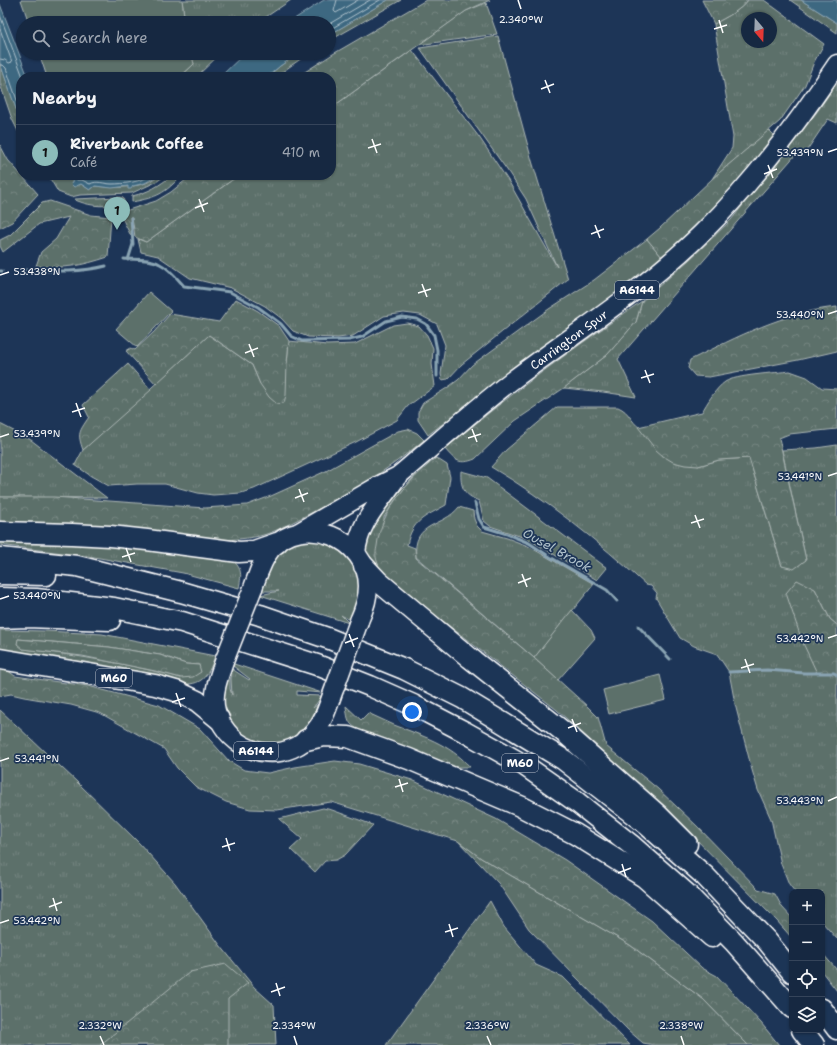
<!DOCTYPE html>
<meta charset="utf-8">
<style>
body{margin:0;font-family:"Shantell Sans",sans-serif;background:#1f3048;color:#f1f3f6}
.controls{position:absolute;right:12px;bottom:12px;display:grid;overflow:hidden;border-radius:8px;box-shadow:0 1px 3px #0004}
.controls button{width:36px;height:36px;display:grid;place-items:center;padding:0;border:0;border-bottom:1px solid #35445a;background:#162841;color:#f1f3f6;font:20px sans-serif}
.compass{position:absolute;left:741px;top:12px;width:36px;height:36px;border-radius:50%;background:#162841;box-shadow:0 1px 3px #0004;rotate:161deg}
.you{position:absolute;left:412px;top:712px;width:14px;height:14px;margin:-10px;border:3px solid #fff;border-radius:50%;background:#1a73e8;box-shadow:0 0 0 6px #1a73e833}
.badge{display:grid;place-items:center;width:26px;height:26px;border-radius:50%;background:#8bbbb9;color:#111;font-size:13px;font-weight:700}
.pin{position:absolute;translate:-50% -33px;filter:drop-shadow(0 1px 2px #0008)}
.pin::after{content:'';position:absolute;top:21px;width:14px;height:12px;background:inherit;clip-path:polygon(0 0,100% 0,50% 100%)}
.list{margin:0;padding:0;list-style:none}
h2{display:flex;justify-content:space-between;align-items:center;height:52px;margin:0;padding:0 16px;font-size:17px}
h2 small{font-size:13px;font-weight:400;color:#9ea6b1}
.list li{display:grid;grid-template-columns:26px 1fr auto;gap:12px;align-items:center;box-sizing:border-box;height:56px;padding:0 16px;border-top:1px solid #35445a}
.list b{display:block;font-size:15px;white-space:nowrap}
.list p{margin:0;font-size:13px;white-space:nowrap;color:#9ea6b1}
.list em{font-size:13px;font-style:normal;color:#9ea6b1}
.icon{flex:none;width:22px;height:22px;fill:none;stroke:currentColor;stroke-width:2;stroke-linecap:round;stroke-linejoin:round}
.map{position:relative;flex:none;width:837px;height:1045px;overflow:hidden}
.search{position:absolute;background:#162841;box-shadow:0 1px 3px #0004;left:16px;top:16px;width:320px;height:44px;display:flex;align-items:center;gap:10px;box-sizing:border-box;padding:0 14px;border-radius:22px;color:#9ea6b1;font-size:15px}
.panel{position:absolute;background:#162841;box-shadow:0 1px 3px #0004;left:16px;top:72px;width:320px;height:108px;border-radius:16px}
.map>svg:first-child{display:block}
</style>
<div class="map">
<svg width="837" height="1045" viewBox="0 0 837 1045">
<defs>
<pattern id="grass-tufts" width="24" height="20" patternUnits="userSpaceOnUse"><rect width="24" height="20" fill="#5b6f6a"/><path d="M3 7l-1-3M5 7V3M7 7l1-3M15 17l-1-3M17 17v-4M19 17l1-3" fill="none" stroke="#748580"/></pattern>
<pattern id="forest-crowns" width="20" height="18" patternUnits="userSpaceOnUse"><rect width="20" height="18" fill="#5b6f6a"/><path d="M2 6a3 3 0 1 1 6 0M12 15a3 3 0 1 1 6 0" fill="none" stroke="#748580"/></pattern>
</defs>
<rect width="100%" height="100%" fill="#1d3557"/>
<filter id="ink" filterUnits="userSpaceOnUse"><feTurbulence type="fractalNoise" baseFrequency=".025" numOctaves="2"/><feDisplacementMap in="SourceGraphic" scale="8" xChannelSelector="R" yChannelSelector="G"/><feConvolveMatrix kernelMatrix="1 2 1 2 8 2 1 2 1" color-interpolation-filters="sRGB"/></filter>
<g filter="url(#ink)">
<g fill="url(#grass-tufts)" stroke="#adb7b4" fill-rule="evenodd">
<polygon points="182,0 291,0 257,23 185,23"/>
<polygon points="388,0 401,0 329,41 329,35"/>
<path d="M748 0H764L824 44 814 62 805 85 780 121 712 179 732 148 733 137 714 24C726 17 740 11 748 0ZM747 18H771V42H747Z"/>
<polygon points="790,0 801,0 837,23 837,33"/>
<polygon points="486,3 497,34 418,45 466,11"/>
<polygon points="498,36 532,161 568,279 462,364 448,379 442,380 441,374 445,345 437,324 420,315 404,313 384,316 353,336 338,338 308,337 293,331 281,318 265,306 231,288 190,278 158,256 141,252 138,239 146,242 239,175 331,175 331,108 412,50 479,137 509,182 557,267 526,199 507,170 420,48"/>
<polygon points="191,53 221,53 196,77 180,77 194,64"/>
<polygon points="299,53 309,53 275,77 267,77 280,66"/>
<polygon points="0,63 21,123 21,137 12,119 0,84"/>
<polygon points="837,83 837,123 828,119 803,156 797,153 618,359 636,397 603,392 564,388 607,355 636,322 642,301 689,260 731,220 816,113"/>
<path d="M48 175H62L81 184 90 190 95 186C111 188 127 188 143 184 153 181 156 175 166 175L156 182 132 193 80 195 71 197 58 192Z"/>
<path d="M173 175H182C164 194 158 197 132 202V196C150 192 158 186 173 175Z"/>
<path d="M119 197 123 198 125 204C105 206 95 208 75 200V199Z"/>
<polygon points="647,239 662,257 614,297 548,343 428,435 418,420 418,412 423,403 447,388 458,380 472,365 549,309 594,280"/>
<polygon points="407,323 419,326 427,335 433,348 432,364 435,386 408,406 397,420 384,427 356,442 254,489 241,493 213,495 198,493 165,484 137,484 109,486 91,476 75,465 83,450 209,335 252,365 260,384 287,363 289,341 327,345 355,344 393,325"/>
<path d="M557 407H618C630 412 630 421 640 428 658 442 678 454 698 466L719 460 749 458 782 566 806 560 782 450 816 448 837 445V625L830 619 815 589 834 673 837 675V939L822 922V892H795L789 884 781 864 771 819 758 790 752 770 735 704 729 672 717 654 694 646 680 638 656 598 657 593 651 586 646 585C598 541 547 500 491 467L506 450Z"/>
<polygon points="0,424 31,440 107,498 0,497"/>
<path d="M461 471 487 478 607 568 597 580 528 539 490 526 484 521 479 501C464 495 460 487 461 471Z"/>
<polygon points="417,474 395,500 384,517 386,581 367,560 365,549 371,525 388,503"/>
<path d="M459 507 473 511 474 519 477 526 482 531 507 538 528 546 594 584 534 658 416 557C412 521 443 528 459 507Z"/>
<path d="M0 537H35L230 558C242 568 242 573 239 588L183 573 94 557 0 545Z"/>
<polygon points="312,538 338,546 355,565 361,594 350,620 341,615 349,623 260,595 279,591 261,591 260,589 276,555 292,543"/>
<path d="M0 630 45 631 102 634 215 656C209 673 204 685 184 684 123 670 62 659 0 651ZM18 639 109 647 160 655 186 664 199 665 181 678C129 664 77 655 23 649Z"/>
<polygon points="234,664 322,693 297,691 297,695 322,696 313,708 323,700 310,726 289,741 276,744 264,744 251,741 241,734 227,718 222,699 230,670 230,689 232,695 231,679 232,669 249,680 250,679 233,666"/>
<polygon points="0,710 77,782 139,843 175,883 220,945 254,987 274,1005 276,1045 0,1045"/>
<polygon points="323,808 332,810 373,825 345,855 336,860 325,861 315,872 291,849 302,839 279,819"/>
<polygon points="458,841 481,858 630,945 703,999 748,1045 654,1045 643,1043 628,1030 529,929 499,884"/>
<polygon points="490,901 504,927 536,965 563,977 630,1045 386,1045"/>
</g>
<g fill="url(#forest-crowns)" stroke="#adb7b4">
<polygon points="426,0 490,0 466,11 331,108 331,77 297,77 333,54"/>
<path d="M702 0H748C740 11 726 17 714 24Z"/>
<polygon points="769,130 775,136 743,176 709,212 662,257 647,239 660,228 712,179"/>
<polygon points="0,145 8,160 38,194 12,222 0,228"/>
<polygon points="192,175 239,175 146,242 135,237 132,217 130,217 132,235 130,234 122,218 122,212 156,201 171,192"/>
<path d="M50 201 91 215 111 217 108 257C81 266 64 269 36 266L41 252 56 239 69 217 39 224 3 252 0 246V240L10 235 42 203Z"/>
<polygon points="236,299 258,311 279,326 289,341 287,363 286,395 284,403 277,404 269,397 260,384 252,365 209,335 156,384 126,351 131,348 135,350 154,332 170,314 219,322"/>
<path d="M642 301 636 322 607 355 564 388 515 421 475 459C460 465 455 461 445 449 508 395 574 348 642 301Z"/>
<path d="M837 307V351L798 360 709 377 695 376 688 368 690 360C737 337 784 312 837 307Z"/>
<path d="M128 364 151 390 83 450C77 433 79 432 89 417L83 405Z"/>
<path d="M790 371 807 377 822 388 837 389V429L789 434 779 438 806 560 794 569 782 566 749 458 719 460 698 466 685 465 673 462 663 456 656 450 638 427 702 412C707 403 716 388 725 382 735 375 776 373 790 371Z"/>
<path d="M408 429 417 433 424 440C385 473 342 498 297 520 283 527 269 535 254 537 244 539 234 539 224 540L0 522V497H54L205 508 247 505 271 496 326 471 398 431Z"/>
<path d="M436 458 447 465 450 477 446 505C425 517 412 520 407 545L415 548 416 558 534 658 587 706 598 717 606 746 658 789 697 826 758 889 775 894 782 907 792 918V938L777 921 673 816 557 710 398 586 386 581C383 575 379 568 377 561 375 556 376 551 377 546 381 509 409 481 436 458Z"/>
<polygon points="797,580 815,589 830,619 837,625 837,675 834,673 817,673 802,641 786,593"/>
<polygon points="18,639 109,647 160,655 186,664 199,665 201,672 193,677 181,678 155,671 82,656 23,649 17,644"/>
<polygon points="3,667 15,676 88,686 159,705 200,729 229,761 244,770 268,773 295,767 335,761 359,764 412,780 496,819 565,860 652,921 702,968 717,976 761,1023 779,1045 748,1045 703,999 630,945 481,858 458,841 331,802 277,810 250,809 226,802 196,787 177,768 164,749 100,713 71,705 24,697 11,694 0,696 0,668"/>
<path d="M346 706 361 720 368 713C377 717 385 721 394 725 420 735 450 744 470 767H454L361 731C348 724 348 721 346 706Z"/>
<polygon points="822,953 837,970 837,991 822,972"/>
<polygon points="226,964 248,983 228,999 228,1045 100,1045 190,972"/>
</g>
<g fill="#5b6f6a" stroke="#adb7b4">
<polygon points="21,0 182,0 185,23 29,23"/>
<polygon points="39,53 191,53 194,64 180,77 47,77"/>
<polygon points="149,292 171,311 137,347 116,329"/>
<polygon points="572,610 591,630 595,638 558,680 534,658"/>
<polygon points="660,675 666,700 609,714 603,690"/>
</g>
<g fill="#3c6881" stroke="#8aa4b3">
<polygon points="324,0 388,0 329,35 329,23 288,23"/>
<polygon points="801,0 837,0 837,23"/>
<polygon points="0,4 28,77 21,77 21,123 0,63"/>
<polygon points="245,53 299,53 280,66 267,77 220,77"/>
<polygon points="62,175 158,175 145,183 133,186 131,189 128,189 128,186 112,188 95,186 90,190 81,184 74,187 71,184 73,180"/>
</g>
<g fill="none" stroke-linecap="round" stroke-linejoin="round">
<g stroke="#b1c3cd" stroke-width="1">
<polyline points="337,0 334,11 336,13 358,0"/>
<polyline points="0,15 23,77"/>
<polyline points="329,24 370,0"/>
<polyline points="0,29 12,62 9,63 5,60 0,59"/>
<polyline points="329,30 380,0"/>
<polyline points="0,65 3,65 6,68 21,112"/>
<path d="M71 175 77 180H82L90 184C97 180 104 184 112 184 124 184 141 182 152 175"/>
<polyline points="83,175 90,178 96,177 112,179 141,175"/>
</g>
<g stroke="#8aa4b3" stroke-width="3">
<path d="M124 259C135 260 150 258 160 264 169 268 177 278 184 286L230 292 258 307 281 324 291 336 302 341 349 340 362 337 386 321 402 317 417 319 426 324 434 335 437 350V376"/>
<polyline points="128,260 133,244 131,218"/>
<path d="M24 270C51 271 79 273 106 266"/>
<polyline points="0,271 2,271"/>
<polyline points="475,503 479,519 484,527 507,534 529,543 550,557 607,590 617,601"/>
<polyline points="638,626 670,659"/>
<polyline points="729,672 767,670 804,673 834,673 837,675"/>
</g>
<g stroke="#fff" stroke-width="21">
<g id="primary">
<path d="M299 532 378 486 398 476C435 445 471 412 510 382 575 333 644 290 702 233 754 182 797 124 837 64"/>
<path d="M356 553C359 522 378 505 395 480"/>
<path d="M253 588C258 574 262 560 271 549 303 512 368 538 368 586 368 598 364 610 359 621"/>
<path d="M225 659C220 674 213 689 215 706 216 713 219 720 223 726 244 759 289 762 314 732 325 720 329 702 335 687"/>
</g>
</g>
<g stroke="#fff" stroke-width="23">
<g id="motorway">
<polyline points="0,532 72,534 110,536 147,540 239,552 254,551 277,543"/>
<polyline points="0,558 77,566 181,592 260,615 330,639 404,669 462,698 564,760 646,824 705,876 767,941 792,972"/>
<polyline points="364,566 379,582 470,658 565,733 658,815 687,844"/>
<polyline points="0,574 46,575"/>
<polyline points="0,598 36,599 114,608 182,622 317,665 370,686 413,705 465,732 524,765 578,803 630,844 687,894 734,942 792,1008"/>
<polyline points="0,618 27,617 110,620"/>
<polyline points="0,659 155,685 176,691 197,701 219,719"/>
<polyline points="306,740 323,736 348,737 409,759 520,806 575,834 644,877 712,937"/>
<polyline points="822,1009 837,1029"/>
<polyline points="802,1030 814,1045"/>
</g>
</g>
<use href="#primary" stroke="#1d3557" stroke-width="18"/>
<use href="#motorway" stroke="#1d3557" stroke-width="20"/>
<g stroke="#fff" stroke-width="21" stroke-linecap="butt">
<g id="primary-bridge">
<polyline points="225,659 253,588"/>
<polyline points="335,687 359,621"/>
</g>
</g>
<use href="#primary-bridge" stroke="#1d3557" stroke-width="18"/>
</g>
</g>
<path fill="none" stroke="#fff" stroke-width="1.5" d="M518 0 521 9M719 20 723 33M714 29 727 25M545 80 550 93M541 89 554 84M372 139 377 153M368 148 381 144M828 152 837 149M768 165 773 178M764 174 777 169M199 199 204 212M195 208 208 203M595 225 600 238M591 234 604 229M0 275 9 272M422 284 427 297M418 293 431 289M828 314 837 311M249 344 254 357M245 353 258 348M645 370 650 383M641 378 654 374M76 403 81 417M72 412 85 408M472 429 477 442M0 437 9 434M468 438 481 434M828 476 837 473M299 489 304 502M295 498 308 493M695 515 700 528M691 523 704 519M126 548 131 562M122 557 135 553M522 574 527 587M518 583 531 578M0 599 9 596M349 634 354 647M828 638 837 635M345 643 358 638M745 659 750 673M741 668 754 664M176 693 181 707M172 702 185 698M572 719 577 732M568 728 581 723M0 761 9 758M399 779 403 792M395 787 408 783M828 801 837 797M226 838 230 851M222 847 235 843M622 864 626 877M618 873 631 868M53 898 57 911M49 907 62 902M0 923 9 920M449 924 453 937M445 932 458 928M276 983 280 996M271 992 285 987M100 1036 104 1045M294 1036 297 1045M487 1036 491 1045M681 1036 684 1045"/>
<g text-anchor="middle" dominant-baseline="central" stroke-width="3.5" stroke-linejoin="round" paint-order="stroke">
<g fill="#1d3557" stroke="#bbc2cd" stroke-width="1">
<rect x="615" y="281" width="44" height="18" rx="3"/>
<rect x="96" y="669" width="36" height="18" rx="3"/>
<rect x="234" y="742" width="44" height="18" rx="3"/>
<rect x="502" y="754" width="36" height="18" rx="3"/>
</g>
<g font-size="11" font-weight="bold" fill="#fff">
<text x="637" y="290">A6144</text>
<text x="114" y="678">M60</text>
<text x="256" y="751">A6144</text>
<text x="520" y="763">M60</text>
</g>
<g font-size="12" fill="#fff" stroke="#1d3557">
<text transform="translate(569 340) rotate(-36)">Carrington Spur</text>
</g>
<g font-size="13" font-style="italic" fill="#b1c3cd" stroke="#1d3557">
<text transform="translate(557 550) rotate(29)">Ousel Brook</text>
</g>
</g>
<g font-size="10" text-anchor="middle" fill="#fff" stroke="#1d3557" stroke-width="3.5" stroke-linejoin="round" paint-order="stroke">
<text x="521" y="23">2.340°W</text>
<text x="800" y="156">53.439°N</text>
<text x="37" y="275">53.438°N</text>
<text x="800" y="318">53.440°N</text>
<text x="37" y="437">53.439°N</text>
<text x="800" y="480">53.441°N</text>
<text x="37" y="599">53.440°N</text>
<text x="800" y="642">53.442°N</text>
<text x="37" y="762">53.441°N</text>
<text x="800" y="804">53.443°N</text>
<text x="37" y="924">53.442°N</text>
<text x="100" y="1029">2.332°W</text>
<text x="294" y="1029">2.334°W</text>
<text x="487" y="1029">2.336°W</text>
<text x="681" y="1029">2.338°W</text>
</g>
</svg>
<div class="controls">
<button>+</button>
<button>−</button>
<button><svg class="icon" aria-label="locate" viewBox="0 0 24 24"><circle cx="12" cy="12" r="6"/><path d="M12 2v4M12 18v4M2 12h4M18 12h4"/></svg></button>
<button><svg class="icon" aria-label="layers" viewBox="0 0 24 24"><path d="M12 4l9 5-9 5-9-5zM3 14l9 5 9-5"/></svg></button>
</div>
<svg class="compass" viewBox="-18 -18 36 36"><path d="M0-13l5 13h-10z" fill="#e53935"/><path d="M0 13l5-13h-10z" fill="#9ea6b1"/></svg>
<div class="you"></div>
<div class="pin badge" style="left:117px;top:230px">1</div>
<div class="search"><svg class="icon" aria-label="search" viewBox="0 0 24 24"><circle cx="10" cy="10" r="6"/><path d="M15 15l6 6"/></svg>Search here</div>
<section class="panel">
<h2>Nearby<small></small></h2>
<ul class="list">
<li><span class="badge">1</span><div><b>Riverbank Coffee</b><p>Café</p></div><em>410 m</em></li>
</ul>
</section>
</div>
